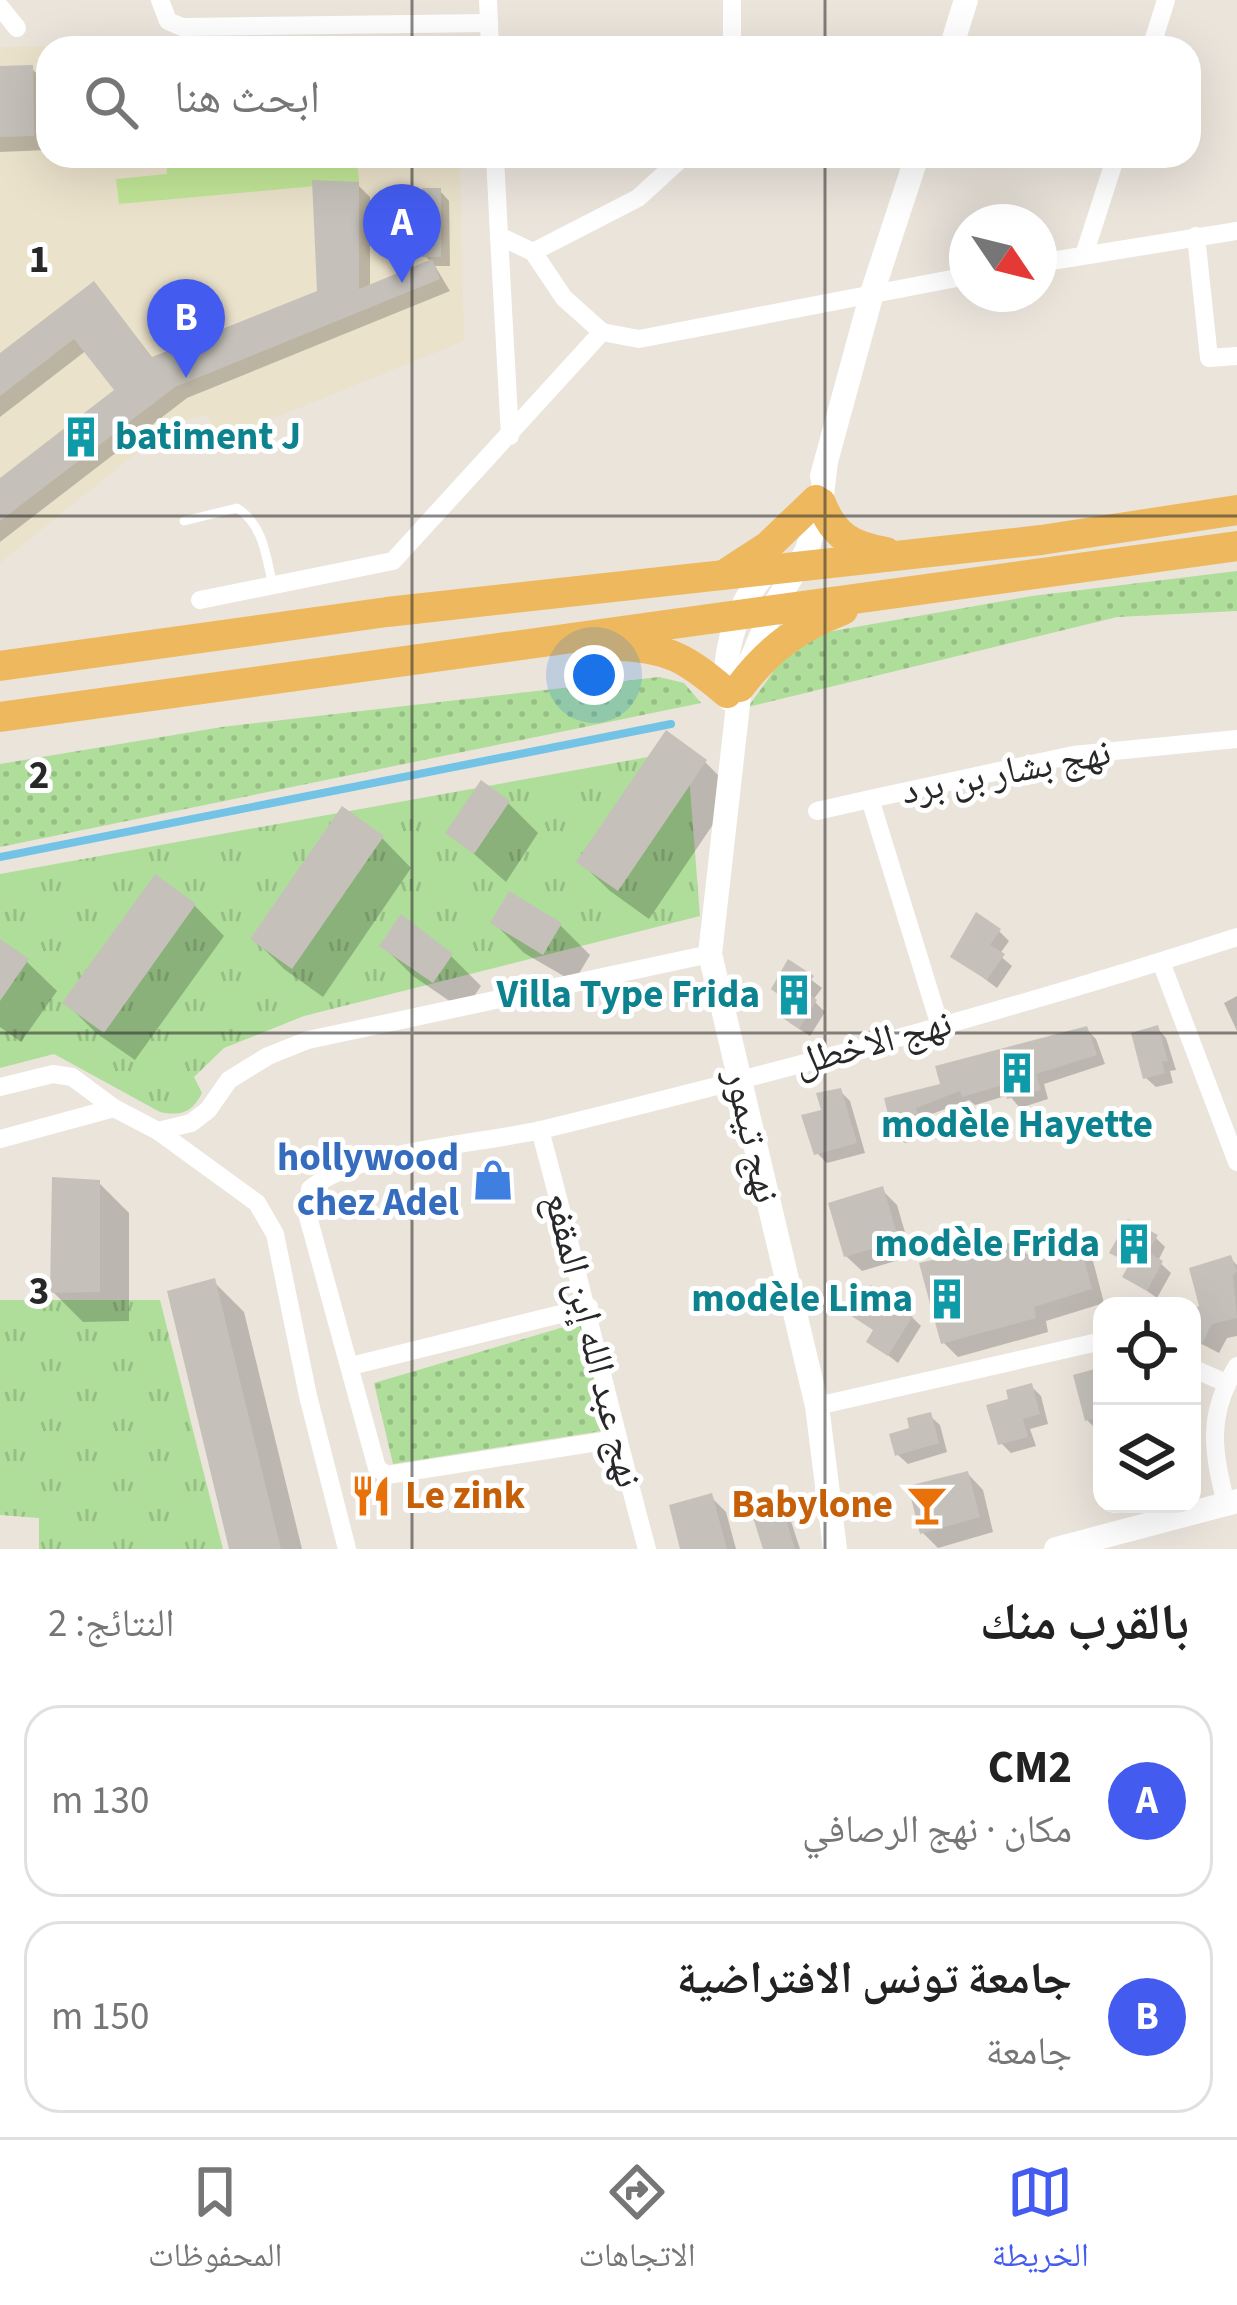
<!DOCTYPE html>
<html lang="ar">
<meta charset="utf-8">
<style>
body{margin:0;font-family:"Source Sans 3","Noto Naskh Arabic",sans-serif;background:#f2f2f2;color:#222;direction:rtl}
.controls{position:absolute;right:36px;bottom:36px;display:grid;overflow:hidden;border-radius:24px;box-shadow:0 12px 48px #0002}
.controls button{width:108px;height:108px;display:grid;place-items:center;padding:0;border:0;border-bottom:3px solid #e0e0e0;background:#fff;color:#222;font:60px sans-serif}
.compass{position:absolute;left:949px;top:204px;width:108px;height:108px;border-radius:50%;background:#fff;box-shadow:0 12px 48px #0002;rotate:125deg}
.you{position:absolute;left:594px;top:675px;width:42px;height:42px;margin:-30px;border:9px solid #fff;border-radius:50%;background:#1a73e8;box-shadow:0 0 0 18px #1a73e833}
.badge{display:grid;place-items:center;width:78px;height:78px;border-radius:50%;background:#435cef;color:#fff;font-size:39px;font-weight:700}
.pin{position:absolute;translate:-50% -99px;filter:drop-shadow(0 3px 6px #0008)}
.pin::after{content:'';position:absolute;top:63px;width:42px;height:36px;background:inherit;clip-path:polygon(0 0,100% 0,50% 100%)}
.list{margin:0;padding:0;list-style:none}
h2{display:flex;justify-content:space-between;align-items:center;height:156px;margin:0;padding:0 48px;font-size:51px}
h2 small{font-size:39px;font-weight:400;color:#767676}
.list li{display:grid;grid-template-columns:78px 1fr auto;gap:36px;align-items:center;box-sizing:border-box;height:192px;margin:0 24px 24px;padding:0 24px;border:3px solid #e0e0e0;border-radius:36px}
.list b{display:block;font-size:45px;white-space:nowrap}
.list p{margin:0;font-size:39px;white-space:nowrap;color:#767676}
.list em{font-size:39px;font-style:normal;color:#767676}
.icon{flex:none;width:66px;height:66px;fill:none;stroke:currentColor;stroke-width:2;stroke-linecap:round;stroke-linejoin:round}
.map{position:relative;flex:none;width:1237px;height:1549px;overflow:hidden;direction:ltr}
.search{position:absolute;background:#fff;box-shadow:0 12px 48px #0002;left:36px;right:36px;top:36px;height:132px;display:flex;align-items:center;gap:30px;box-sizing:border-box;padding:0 42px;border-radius:36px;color:#767676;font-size:45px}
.sheet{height:588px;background:#fff}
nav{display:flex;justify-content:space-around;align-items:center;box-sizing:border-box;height:168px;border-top:3px solid #e0e0e0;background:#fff;font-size:33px;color:#767676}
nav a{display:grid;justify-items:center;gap:6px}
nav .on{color:#435cef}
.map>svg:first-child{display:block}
</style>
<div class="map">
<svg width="1237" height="1549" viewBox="0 0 1237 1549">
<defs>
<pattern id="grass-dots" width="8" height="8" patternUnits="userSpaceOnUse" patternTransform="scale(3)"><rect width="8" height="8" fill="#aede9a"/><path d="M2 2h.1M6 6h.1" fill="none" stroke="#96be85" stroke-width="1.8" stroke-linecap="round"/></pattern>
<pattern id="park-tufts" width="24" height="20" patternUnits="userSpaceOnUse" patternTransform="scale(3)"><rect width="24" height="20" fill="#aede9a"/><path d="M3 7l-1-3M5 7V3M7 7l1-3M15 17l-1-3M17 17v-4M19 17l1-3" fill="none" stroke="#96be85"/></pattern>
</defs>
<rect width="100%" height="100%" fill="#eae4db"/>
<polygon fill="#ebe2cb" points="60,46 48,48 48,156 460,156 464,341 218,441 208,415 175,422 0,563 0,47"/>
<g fill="url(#grass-dots)">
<polygon points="1237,571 1237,611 1117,617 748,707 786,654 810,635 1032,596"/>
<polygon points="659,677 684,683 701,703 0,847 0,764 222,727"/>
<polygon points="581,1322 608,1430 393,1464 374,1383"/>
</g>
<g fill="url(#park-tufts)">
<path d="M687 750 700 916 304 1016 224 1048 194 1077 202 1093C192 1113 181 1116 160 1112L54 1054 0 1068V874Z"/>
<polygon points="0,1300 160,1300 223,1549 39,1549 39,1518 0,1515"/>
</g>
<polygon fill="#c0e596" points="166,156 357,156 359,182 119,204 116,179 167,174"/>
<g fill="#0003">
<polygon points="31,68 47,83 48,150 0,152 0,69"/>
<polygon points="358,185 370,197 370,288 432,263 425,256 440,191 449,201 450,266 435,266 450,291 187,398 0,542 0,482 118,391 87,350 0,417 0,357 93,285 153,359 320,293"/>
<polygon points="705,762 735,792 649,919 610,891 580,862"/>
<polygon points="508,803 538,833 506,882 449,832"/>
<polygon points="382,838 411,868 323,997 284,969 254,939"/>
<polygon points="156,879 195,906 224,936 135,1060 96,1033 66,1003"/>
<polygon points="494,923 560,925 590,955 574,982 524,953"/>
<polygon points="999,931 1009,941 999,955 1012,966 997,988 954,956"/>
<polygon points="0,942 27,962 57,991 21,1042 0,1027"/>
<polygon points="383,946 451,956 481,986 464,1011 413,976"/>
<polygon points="789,963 822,988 813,1000 825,1012 810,1036 790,1023"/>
<polygon points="1237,996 1237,1031 1224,1003"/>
<polygon points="1157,1028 1166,1038 1176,1070 1170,1071 1173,1083 1156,1087 1146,1078"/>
<polygon points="1086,1029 1096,1039 1105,1064 1044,1084 1048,1099 1020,1108 1009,1095 975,1105 969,1100 924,1117 929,1136 905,1143 896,1134 888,1100 944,1086"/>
<polygon points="840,1091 850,1101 865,1153 827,1163 817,1153 824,1112"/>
<polygon points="99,1183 129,1213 129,1321 83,1322 53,1292"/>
<polygon points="882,1190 897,1205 912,1256 862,1271 846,1256"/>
<polygon points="1156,1238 1165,1247 1158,1261 1171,1273 1157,1298 1126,1276 1131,1266 1113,1253"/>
<polygon points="1079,1243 1092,1257 1104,1303 1046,1321 1048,1332 958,1357 944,1343 1017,1245 1030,1257"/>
<polygon points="1230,1258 1237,1265 1237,1336 1227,1338 1219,1353 1192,1339 1192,1312 1203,1308"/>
<polygon points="214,1282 244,1312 302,1549 232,1549"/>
<polygon points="851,1313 912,1317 921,1326 898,1363 870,1341 876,1332"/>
<polygon points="1102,1370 1102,1428 1097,1430 1087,1420"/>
<polygon points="1031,1386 1041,1396 1048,1424 1030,1429 1036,1446 1011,1453 1001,1443 1012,1401"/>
<polygon points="930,1416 940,1425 947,1452 908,1464 898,1455 913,1430"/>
<polygon points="968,1474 983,1490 993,1532 938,1548 923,1533"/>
<polygon points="711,1497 726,1512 736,1549 684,1549"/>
<polygon points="778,1502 788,1512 800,1549 766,1549"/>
</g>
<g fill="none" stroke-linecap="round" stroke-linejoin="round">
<polyline stroke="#73c3e7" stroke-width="8" points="0,857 671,724"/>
</g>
<g fill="#c5c1ba">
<polygon points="33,65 34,136 0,137 0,66"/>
<polygon points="312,180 359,182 359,289 432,259 440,279 175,387 0,521 0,478 114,390 74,339 0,396 0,353 94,281 152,357 317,291"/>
<rect x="422" y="188" width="19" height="69"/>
<polygon points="666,730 707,760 618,891 576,862"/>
<polygon points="481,780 510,801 474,854 445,833"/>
<polygon points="342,806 384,836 292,969 250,939"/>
<polygon points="155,874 196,904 104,1033 62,1003"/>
<polygon points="509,891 562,923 543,955 490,923"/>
<polygon points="976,912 1001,929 990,945 1005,954 987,980 950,957"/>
<polygon points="401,914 453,954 433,983 379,946"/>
<polygon points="0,939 29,959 0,1001"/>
<polygon points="788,959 814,976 804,990 817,1000 799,1029 777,1014 787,1001 771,989"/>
<polygon points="1158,1025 1168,1061 1162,1062 1165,1073 1143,1079 1131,1033"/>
<polygon points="1087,1026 1097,1055 1036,1074 1041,1090 1007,1099 1003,1085 962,1097 960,1091 916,1108 921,1126 893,1135 884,1098 940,1084 935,1066"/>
<polygon points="841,1088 857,1143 814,1155 801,1115 821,1110 816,1093"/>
<polygon points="52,1177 100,1180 100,1292 50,1293"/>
<polygon points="883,1186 899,1241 844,1257 828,1203"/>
<polygon points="1128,1219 1158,1235 1148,1252 1163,1261 1147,1291 1122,1277 1130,1263 1109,1253"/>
<polygon points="1079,1240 1092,1289 1034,1307 1036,1318 941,1344 919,1263 1018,1241 1022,1256"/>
<polygon points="1231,1255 1237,1271 1233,1276 1237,1318 1212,1324 1196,1355 1192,1355 1192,1309 1199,1306 1189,1268"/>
<polygon points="215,1278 281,1549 229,1549 167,1291"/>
<polygon points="871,1285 914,1314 888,1356 866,1342 873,1330 847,1313"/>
<polygon points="1102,1367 1102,1416 1085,1421 1073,1375"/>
<polygon points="1032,1383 1040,1414 1023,1419 1028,1437 998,1445 986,1405 1008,1399 1006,1390"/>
<polygon points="931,1412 939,1443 895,1456 889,1434 909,1428 907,1418"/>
<polygon points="968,1471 980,1517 920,1534 908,1486"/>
<polygon points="712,1493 727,1549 680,1549 669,1505"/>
<polygon points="779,1498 795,1549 763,1549 750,1508"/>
</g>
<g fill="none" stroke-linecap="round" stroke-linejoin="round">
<path stroke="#fff" stroke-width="9" d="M184 521 237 508C264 525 266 557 273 586"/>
<g stroke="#fff" stroke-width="18">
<polyline points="160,0 168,21 182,27 489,23"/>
<polyline points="488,0 490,48"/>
<polyline points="732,0 732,48"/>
<polyline points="0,7 17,28"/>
<polyline points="1151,48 1166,0"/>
<polyline points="495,156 499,236 533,252 564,298 602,332"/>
<polyline points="499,236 510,436"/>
<polyline points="1196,236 1209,358 1237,356"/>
<polyline points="533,252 638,198 684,156"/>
<polyline points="1084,255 1116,156"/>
<polyline points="1039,263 1237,231"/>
<polyline points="602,332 639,339 967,276"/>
<polyline points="200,600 393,561 602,332"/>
<polyline points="817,811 870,799"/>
<polyline points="1161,962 1237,1162"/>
<polyline points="940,1026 870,799 1073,755 1237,739"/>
<polyline points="0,1087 53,1074 72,1077 114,1108 158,1131 257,1203 275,1234 308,1396 347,1549"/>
<path d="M540 1130C578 1269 609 1410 647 1549"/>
<polyline points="158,1131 191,1123 208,1110 229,1080 268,1056 308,1040 710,954"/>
<polyline points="0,1139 114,1108"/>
<polyline points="351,1366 589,1307"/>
<polyline points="1192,1368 1226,1383"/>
<polyline points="817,1406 1102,1341"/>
<path d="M617 1439 387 1475 377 1468 307 1213 310 1189C353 1151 483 1144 545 1129 777 1072 1010 1011 1237 937"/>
<path d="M1226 1504C1213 1451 1206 1415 1237 1366"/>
</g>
<g stroke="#fff" stroke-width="24">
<polyline points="951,48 966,0"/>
<polyline points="826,462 821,503 807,550 773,608 740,687 710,954 817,1406 835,1549"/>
<polyline points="822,476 872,293 917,156"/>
<path d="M729 699C719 652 740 593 776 563"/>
<polyline points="1056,1549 1237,1501"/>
</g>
<g stroke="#eeb95e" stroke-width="30">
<path d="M821 503C834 536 851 546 886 552"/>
<polyline points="728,572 768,546 816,500"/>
<path d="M615 646C669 647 687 659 727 693"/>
<polyline points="0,666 387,612 1041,540 1237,510"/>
<path d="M740 687C769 649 797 628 843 610"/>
<polyline points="0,717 1237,546"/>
</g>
</g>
<path fill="none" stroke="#282828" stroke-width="3" stroke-opacity="0.55" d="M412 0V48M825 0V48M412 156V1549M825 156V1549M0 516H1237M0 1033H1237"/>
<defs>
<g id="building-bare" transform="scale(3.24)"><path d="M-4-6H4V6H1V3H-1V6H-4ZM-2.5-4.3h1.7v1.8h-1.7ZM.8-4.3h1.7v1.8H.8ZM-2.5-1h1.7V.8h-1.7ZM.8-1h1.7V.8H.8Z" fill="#0f9aa8" stroke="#fff" stroke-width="2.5" paint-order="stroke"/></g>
<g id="shop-bare" transform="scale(3.24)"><path d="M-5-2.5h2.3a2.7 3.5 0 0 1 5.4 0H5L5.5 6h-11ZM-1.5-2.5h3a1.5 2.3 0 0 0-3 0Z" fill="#3f7fe0" stroke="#fff" stroke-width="2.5" paint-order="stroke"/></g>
<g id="restaurant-bare" transform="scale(3.24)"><path d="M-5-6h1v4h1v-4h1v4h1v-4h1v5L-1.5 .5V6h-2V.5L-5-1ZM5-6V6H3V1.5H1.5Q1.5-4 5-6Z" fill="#e8710a" stroke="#fff" stroke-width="2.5" paint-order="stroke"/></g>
<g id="bar-bare" transform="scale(3.24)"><path d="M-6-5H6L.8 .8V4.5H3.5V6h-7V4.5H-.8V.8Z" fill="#e8710a" stroke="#fff" stroke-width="2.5" paint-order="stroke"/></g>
</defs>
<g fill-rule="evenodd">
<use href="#building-bare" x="81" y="437"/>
<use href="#building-bare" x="794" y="995"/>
<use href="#building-bare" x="1017" y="1073"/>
<use href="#shop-bare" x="493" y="1180"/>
<use href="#building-bare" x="1134" y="1244"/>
<use href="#building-bare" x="947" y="1299"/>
<use href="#restaurant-bare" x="371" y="1496"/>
<use href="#bar-bare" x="927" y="1505"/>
</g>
<g text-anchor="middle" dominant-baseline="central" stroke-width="10" stroke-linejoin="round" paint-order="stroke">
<g font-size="39" font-weight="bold" fill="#0d838f" stroke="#fff" text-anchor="end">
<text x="115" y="437" text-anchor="start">batiment J</text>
<text x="760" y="995">Villa Type Frida</text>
<text x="1017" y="1125" text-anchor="middle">modèle Hayette</text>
<text x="1100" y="1244">modèle Frida</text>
<text x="913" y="1299">modèle Lima</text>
</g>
<g font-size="39" fill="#282828" stroke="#fff">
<text transform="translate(1006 772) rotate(-11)">نهج بشار بن برد</text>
<text transform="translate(873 1043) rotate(-15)">نهج الاخطل</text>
<text transform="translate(752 1136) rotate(77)">نهج تيمور</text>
<text transform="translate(593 1340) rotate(76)">نهج عبد الله إبن المقفع</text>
</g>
<g font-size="39" font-weight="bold" fill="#366cbe" stroke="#fff" text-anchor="end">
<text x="459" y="1158">hollywood<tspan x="459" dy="45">chez Adel</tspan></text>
</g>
<g font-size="39" font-weight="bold" fill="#c56008" stroke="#fff" text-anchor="start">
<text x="405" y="1496">Le zink</text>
<text x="893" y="1505" text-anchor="end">Babylone</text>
</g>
</g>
<g font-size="39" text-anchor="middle" font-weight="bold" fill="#282828" stroke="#fff" stroke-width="10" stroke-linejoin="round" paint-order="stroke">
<text x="39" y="272">1</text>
<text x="39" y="788">2</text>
<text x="39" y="1304">3</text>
</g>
</svg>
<div class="controls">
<button><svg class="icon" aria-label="locate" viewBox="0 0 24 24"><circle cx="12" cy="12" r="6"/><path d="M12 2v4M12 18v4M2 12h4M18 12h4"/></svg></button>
<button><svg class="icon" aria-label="layers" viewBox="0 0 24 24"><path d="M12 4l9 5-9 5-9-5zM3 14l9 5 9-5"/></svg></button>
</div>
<svg class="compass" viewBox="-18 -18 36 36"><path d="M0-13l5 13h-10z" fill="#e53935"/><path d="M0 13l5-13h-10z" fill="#767676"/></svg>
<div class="you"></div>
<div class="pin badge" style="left:402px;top:283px">A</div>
<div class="pin badge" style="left:186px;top:378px">B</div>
<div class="search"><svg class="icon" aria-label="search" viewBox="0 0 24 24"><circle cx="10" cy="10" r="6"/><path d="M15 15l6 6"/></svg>ابحث هنا</div>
</div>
<section class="sheet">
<h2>بالقرب منك<small>النتائج: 2</small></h2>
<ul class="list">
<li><span class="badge">A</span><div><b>CM2</b><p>مكان · نهج الرصافي</p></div><em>130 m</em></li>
<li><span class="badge">B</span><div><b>جامعة تونس الافتراضية</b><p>جامعة</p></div><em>150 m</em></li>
</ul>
</section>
<nav>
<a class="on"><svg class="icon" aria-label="map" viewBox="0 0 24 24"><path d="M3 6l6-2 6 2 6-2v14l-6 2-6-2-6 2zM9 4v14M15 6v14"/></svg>الخريطة</a>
<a><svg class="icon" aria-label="directions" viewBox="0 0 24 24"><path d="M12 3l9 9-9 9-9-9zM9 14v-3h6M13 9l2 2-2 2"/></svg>الاتجاهات</a>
<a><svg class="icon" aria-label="saved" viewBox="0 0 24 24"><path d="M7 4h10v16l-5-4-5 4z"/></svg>المحفوظات</a>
</nav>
